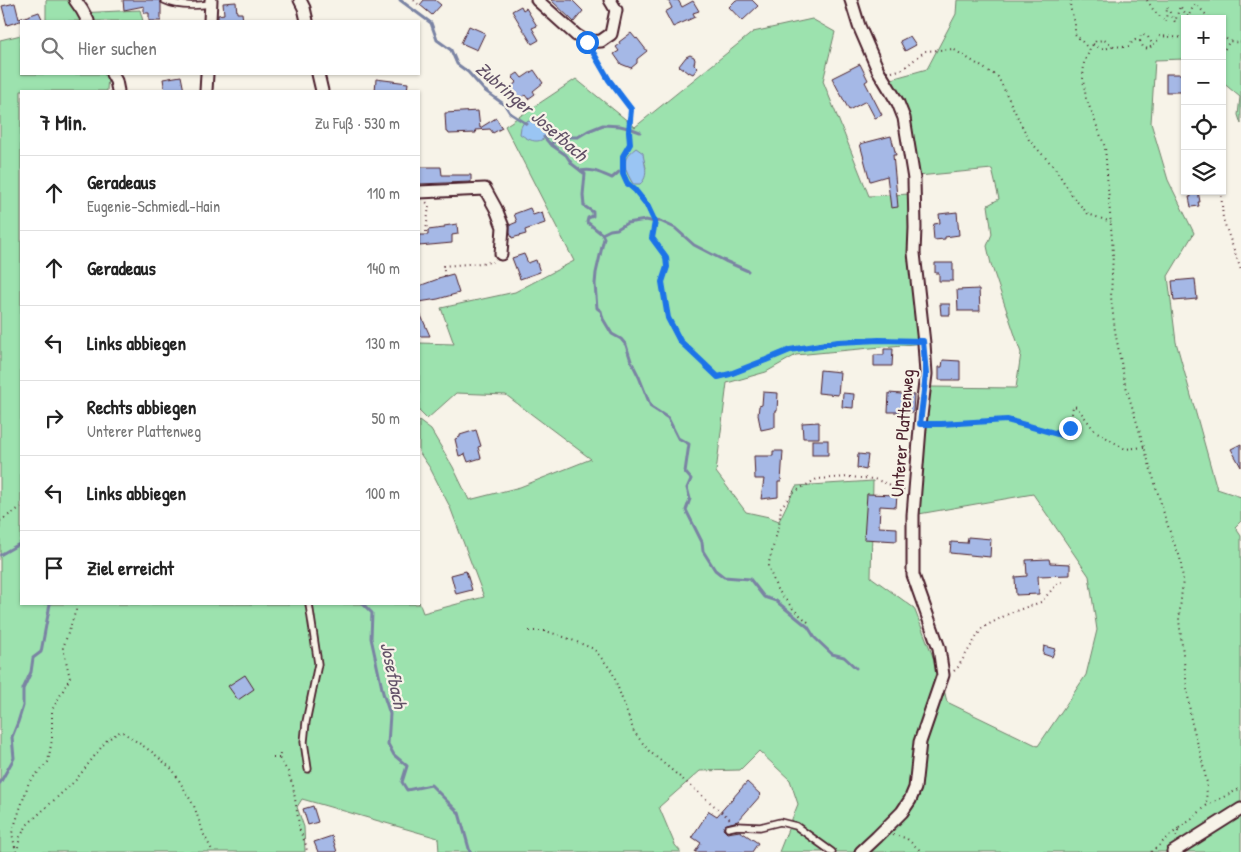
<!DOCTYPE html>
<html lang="de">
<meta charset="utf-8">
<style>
body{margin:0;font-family:"Patrick Hand",sans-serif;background:#f2f2f2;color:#222}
.controls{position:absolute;right:15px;top:15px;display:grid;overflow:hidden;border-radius:0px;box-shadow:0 1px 4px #0004}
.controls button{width:45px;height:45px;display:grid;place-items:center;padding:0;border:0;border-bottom:1px solid #e0e0e0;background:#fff;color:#222;font:25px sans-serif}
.stop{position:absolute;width:15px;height:15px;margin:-11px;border:4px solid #1a73e8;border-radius:50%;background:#fff}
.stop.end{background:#1a73e8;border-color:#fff;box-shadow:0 1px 5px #0008}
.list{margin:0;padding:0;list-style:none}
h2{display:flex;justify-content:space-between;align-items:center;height:65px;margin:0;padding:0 20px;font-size:21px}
h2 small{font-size:16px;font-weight:400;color:#767676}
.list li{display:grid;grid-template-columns:32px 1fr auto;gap:15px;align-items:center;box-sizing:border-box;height:75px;padding:0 20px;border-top:1px solid #e0e0e0}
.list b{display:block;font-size:19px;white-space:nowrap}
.list p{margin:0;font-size:16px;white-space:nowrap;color:#767676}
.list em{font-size:16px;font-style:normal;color:#767676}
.icon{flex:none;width:28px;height:28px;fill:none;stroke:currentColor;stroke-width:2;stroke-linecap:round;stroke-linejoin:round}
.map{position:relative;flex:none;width:1241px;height:852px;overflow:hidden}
.search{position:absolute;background:#fff;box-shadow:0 1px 4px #0004;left:20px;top:20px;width:400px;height:55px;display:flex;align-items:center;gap:12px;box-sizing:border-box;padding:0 18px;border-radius:0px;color:#767676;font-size:19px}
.panel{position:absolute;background:#fff;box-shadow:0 1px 4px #0004;left:20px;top:90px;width:400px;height:515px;border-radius:0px}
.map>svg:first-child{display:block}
</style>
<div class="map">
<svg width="1241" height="852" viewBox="0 0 1241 852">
<rect width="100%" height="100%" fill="#f7f3e8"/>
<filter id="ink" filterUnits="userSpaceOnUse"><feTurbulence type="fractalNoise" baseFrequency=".02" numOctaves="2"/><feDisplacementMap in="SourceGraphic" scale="10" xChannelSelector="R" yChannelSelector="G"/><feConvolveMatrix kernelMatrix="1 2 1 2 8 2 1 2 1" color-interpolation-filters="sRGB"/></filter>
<g filter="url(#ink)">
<g fill="#9ce2ae" stroke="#73806c" fill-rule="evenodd">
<polygon points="46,0 69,0 78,13 140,10 143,21 46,21"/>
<path d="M957 0H1241V124L1238 115 1240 97 1222 82V19H1185V59L1155 60 1151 123 1168 180 1194 233 1168 276 1176 342 1217 489 1241 497V521L1235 527 1241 536V852H779L798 804 790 780 759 751 740 770 700 771 659 807 675 845 681 852H439L438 838 302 799 297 807 304 827 305 852H0V40L21 35V74H108L107 91H21V604H419V602L423 613 484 597 450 507 430 468 419 452V421L431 430 453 467 469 500 520 487 591 459 506 395 456 393 427 419 419 411V343L454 344 441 308 515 292 574 261 505 126 576 79 635 127 753 32 812 19 835 32 823 81 869 196 910 194 908 141 884 81 927 69 956 14ZM642 153 646 168 633 184 625 168ZM992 169 999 199 988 205 992 234 987 246 991 264 1021 353 1016 388 931 387 926 413 913 515 1033 494 1089 576 1097 630 1086 675 1038 746 947 702 941 677 914 608 871 577 873 481 796 486 779 521 769 517 746 512 716 472 727 383 766 372 796 355 924 343 914 179 918 176Z"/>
</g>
<g fill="#9ac5f3" stroke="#7a83a3">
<path d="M536 120 546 125 548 135C539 145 530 141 520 134L521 127 524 122Z"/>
<path d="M636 148 643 153C644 164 650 176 640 184H633C624 167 619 161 636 148Z"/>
</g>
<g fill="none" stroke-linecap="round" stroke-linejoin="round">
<g stroke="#7a83a3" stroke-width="3">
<polyline points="400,0 431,23 437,40 451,50 457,64 468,72 484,90 505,105 510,113 527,124"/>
<polyline points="544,137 550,144 566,155 572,164 585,174 583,195 584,206 593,212 593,216 588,218 587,222 602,234 604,238 596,273 595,284 597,308 601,311 603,319 612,334 621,339 626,345 631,361 639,377 651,407 668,418 678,438 689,444 685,472 691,479 687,488 690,499 686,510 702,542 703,551 715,570 724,577 750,579 764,597 776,601 808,627 815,638 832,654 844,657 856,668"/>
<polyline points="550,144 564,137 578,137 588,131 603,125 620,126 632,129 640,132"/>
<path d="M581 171C593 168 601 174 612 178L619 172"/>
<polyline points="602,234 610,230 617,229 627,223 646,220 655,222 660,221 675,228 694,245 725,261 748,271"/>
<polyline points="0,555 21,543"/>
<polyline points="363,604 372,613 371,638 383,693 390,714 388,744 394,755 407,766 402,782 407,790 431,785 459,813 470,852"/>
<polyline points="0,783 14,758 12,737 18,722 23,706 23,689 31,672 33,658 41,652 50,604"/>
</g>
</g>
<g fill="#a5b8e6" stroke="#4a1f2b">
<polygon points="123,0 159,0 161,3 161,21 149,21 149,13 144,13 144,6 124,10"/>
<polygon points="424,0 435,0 441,5 432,15 420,5"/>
<polygon points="551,0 572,0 583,11 574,22"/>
<polygon points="668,0 678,0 682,7 693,1 699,11 693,13 695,17 673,27 665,12 672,8"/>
<polygon points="736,0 752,0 758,6 742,21 729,7"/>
<polygon points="236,2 237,13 242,13 243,21 218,21 218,15 224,14 223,3"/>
<polygon points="15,3 19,19 39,12 43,21 20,21 7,25 2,6"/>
<polygon points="521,6 523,10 526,8 537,26 532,28 539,40 532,44 512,11"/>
<polygon points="469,26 485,33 477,50 461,43"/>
<polygon points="631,33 636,39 637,38 647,51 637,59 637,63 631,68 621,64 614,54 619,51 616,47 620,44 619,42"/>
<polygon points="910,36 916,45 905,51 900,41"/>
<polygon points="690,55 694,57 695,60 694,64 698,68 693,74 689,72 688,73 679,66 686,57"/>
<polygon points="860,64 868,80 865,82 882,115 875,118 866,101 849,110 832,78"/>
<polygon points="534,70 543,83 533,91 535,94 528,99 525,95 518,100 509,88 517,82 512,77 518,73 522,78"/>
<rect x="1166" y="74" width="19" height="18"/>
<polygon points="181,76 184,91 165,91 163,79"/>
<polygon points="376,79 408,83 407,91 375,91"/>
<polygon points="478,111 480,128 496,118 502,128 493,133 490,129 475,130 476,133 449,134 448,132 446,132 445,113"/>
<polygon points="891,136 896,155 893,155 898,207 891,208 887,176 870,181 860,144"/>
<polygon points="419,167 441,167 442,175 471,175 471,182 419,184"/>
<polygon points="1190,191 1198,191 1200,202 1198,202 1199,206 1191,207 1189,197 1191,197"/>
<polygon points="530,208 533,215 542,212 545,223 525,230 526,234 512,238 510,233 510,225 517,222 514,214"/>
<polygon points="957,212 959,235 945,237 945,239 934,240 933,228 934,224 940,223 939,214"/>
<polygon points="457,224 458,234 452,235 452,243 419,246 419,235 428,235 428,230 444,228 444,226"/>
<polygon points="524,254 528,263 536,260 540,272 520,279 512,258"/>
<polygon points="935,263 953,263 953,281 939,281 939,273 935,273"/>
<polygon points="453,274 459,293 438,299 419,302 419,286 438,279 438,278"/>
<polygon points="1195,279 1197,299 1174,301 1172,281"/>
<polygon points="979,289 980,311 958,311 957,290"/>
<polygon points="940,304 950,304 950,315 941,315"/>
<polygon points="419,311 430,336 419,336"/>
<polygon points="884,349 893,349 892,366 874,366 874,355 884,355"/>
<polygon points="943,360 960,361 960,380 939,380 939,367 942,367"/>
<polygon points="820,370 840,372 838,395 818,393"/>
<polygon points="763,392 778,393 777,411 775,411 775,427 761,430 758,415 759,406 762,405"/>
<polygon points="843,393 854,394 853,408 842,407"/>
<polygon points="889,393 914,395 913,412 888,412"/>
<polygon points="819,422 819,438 803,438 802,423"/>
<polygon points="476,430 481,446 478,447 481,458 468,462 465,454 459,456 455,439 460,437 460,435"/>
<rect x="812" y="440" width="16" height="15"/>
<polygon points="1241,444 1241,467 1231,449"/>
<polygon points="773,451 783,451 781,482 778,482 778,497 761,499 764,479 755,479 754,456 773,456"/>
<polygon points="858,454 868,455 866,470 857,468"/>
<polygon points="867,494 897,495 896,507 880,506 879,527 897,528 897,541 864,539"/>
<polygon points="968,537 991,539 990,557 950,553 951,542 967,543"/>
<polygon points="1049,559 1050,563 1070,564 1070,575 1038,576 1039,594 1016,595 1015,577 1027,576 1026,560"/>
<polygon points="466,571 472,590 456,594 451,575"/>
<polygon points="1044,646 1055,649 1052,657 1043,654"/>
<polygon points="245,675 254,689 238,700 228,686"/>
<polygon points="747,782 761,795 738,821 727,824 725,825 723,829 727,833 740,831 758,843 752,852 695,852 701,843 692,837 709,811 717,816"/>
<polygon points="313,806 318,822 308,825 303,809"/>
<polygon points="332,836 337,852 318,852 314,842"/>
</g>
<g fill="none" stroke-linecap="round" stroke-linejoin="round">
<g stroke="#4a1f2b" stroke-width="9">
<g id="service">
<path d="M164 0C178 7 196 6 211 4"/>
<polyline points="308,769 304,742 306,722 318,664 309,604"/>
<polyline points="728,828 737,826 760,827 780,822 796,826 832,852"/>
</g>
</g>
<g stroke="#4a1f2b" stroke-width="15">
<g id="minor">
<polyline points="75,0 82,10 88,21"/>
<polyline points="300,0 304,8 307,21"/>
<polyline points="537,0 576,35 587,42 601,41 611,34 616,10 610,0"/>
<polyline points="851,0 859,26 878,70 898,103 904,118 914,179 915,228 914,253 924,343 926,374 921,416 913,515 913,575 939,648 943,675 920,742 915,788 910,800 902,812 877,837 861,852"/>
<polyline points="210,21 211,0"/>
<polyline points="112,74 116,81 118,91"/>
<polyline points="318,74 322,91"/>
<polyline points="206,91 207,74"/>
<polyline points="419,192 485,189 496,209 503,227 501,254"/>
<polyline points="1173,852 1241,809"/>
</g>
</g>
<g stroke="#4a1f2b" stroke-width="2" stroke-dasharray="1 4" stroke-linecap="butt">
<polyline points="414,0 418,4"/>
<polyline points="1071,0 1070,7 1075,23 1075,34 1089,49"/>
<polyline points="1147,0 1154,11 1166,22 1167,7 1175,22 1180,6 1188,17 1193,7 1196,4 1210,19"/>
<path d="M1222 36C1229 41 1232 43 1241 42"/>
<polyline points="1185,38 1160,36 1158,40 1153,45 1148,37 1141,34 1140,41 1135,40 1132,42 1130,46 1123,47 1114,46 1104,40 1096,41 1093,44 1084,62 1083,79 1086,98 1105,147 1113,253 1111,297 1115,331 1125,383 1165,517 1173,541 1180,557 1183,579 1179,620 1191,720 1200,752 1207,783 1206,806"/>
<polyline points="1140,41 1143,47 1148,49 1153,45"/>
<path d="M1093 44C1100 49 1105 50 1113 46"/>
<polyline points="593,53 609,79 631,109 629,131 630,144 623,156 623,174 627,183 635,190 647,205 655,222 652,238 666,257 667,267 662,282 668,318 680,341 718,377 730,374 766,360 790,350 838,342 879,340 914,341"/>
<polyline points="1222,53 1230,41"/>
<polyline points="892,72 903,69 925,51 953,49 998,77 1029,140 1055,168 1073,197 1088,214 1111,222"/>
<polyline points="1221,191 1223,219 1241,270"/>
<polyline points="426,232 429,205 426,202"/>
<polyline points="445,276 443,266 493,262"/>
<polyline points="931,424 1007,420 1065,436 1070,428 1073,406 1077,407 1094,430 1125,449 1144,447"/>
<polyline points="0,521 21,507"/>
<polyline points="808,622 794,610 777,589 768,566 779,525 781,507 794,492 817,479 849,477 874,479 905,490"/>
<polyline points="529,631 546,631 567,638 594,649 612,671 634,732 649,751 730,819"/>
<polyline points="954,671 958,667 982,628 1010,613 1041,602 1057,584 1062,582"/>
<polyline points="280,754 279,758 288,772 293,786 300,831 306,845 307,852"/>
<polyline points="273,758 279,758"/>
<polyline points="1179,828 1192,819 1206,806 1241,788"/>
<polyline points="893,835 906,838 922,852"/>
<polyline points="16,852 12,833 29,782 48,762 52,739 52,710 70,678 63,648 76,610 76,604"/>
<polyline points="17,852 20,837 28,824 75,781 107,740 121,731 152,752 173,770 194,806 204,835 213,852"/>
<polyline points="1151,852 1179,828 1176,838"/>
</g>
<use href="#service" stroke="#f7f3e8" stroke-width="5.5"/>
<use href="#minor" stroke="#f7f3e8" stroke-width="11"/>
</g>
</g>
<g fill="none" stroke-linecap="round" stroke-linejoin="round" filter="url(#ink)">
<polyline stroke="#1a73e8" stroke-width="6" points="587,42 609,80 631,109 629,131 630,144 623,156 623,174 627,183 635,190 647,205 655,222 652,238 666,257 667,267 662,282 668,318 680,341 718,377 730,374 766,360 790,350 838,342 879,340 923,341 926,374 920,424 941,424 1007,420 1065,436 1070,428"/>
</g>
<g text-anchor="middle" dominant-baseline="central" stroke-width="4.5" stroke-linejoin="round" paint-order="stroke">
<g font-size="18" fill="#4a1f2b" stroke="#f7f3e8">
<text transform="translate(902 433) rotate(-85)">Unterer Plattenweg</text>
</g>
<g font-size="19" font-style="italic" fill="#625167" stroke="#f7f3e8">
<text transform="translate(532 111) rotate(41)">Zubringer Josefbach</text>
<text transform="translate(394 675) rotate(78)">Josefbach</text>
</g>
</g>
</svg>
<div class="controls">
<button>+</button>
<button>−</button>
<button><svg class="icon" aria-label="locate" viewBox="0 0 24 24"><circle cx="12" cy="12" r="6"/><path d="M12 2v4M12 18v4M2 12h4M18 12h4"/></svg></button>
<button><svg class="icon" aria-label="layers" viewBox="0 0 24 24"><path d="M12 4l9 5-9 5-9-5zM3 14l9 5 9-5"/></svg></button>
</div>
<div class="stop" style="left:587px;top:42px"></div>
<div class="stop end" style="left:1070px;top:428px"></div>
<div class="search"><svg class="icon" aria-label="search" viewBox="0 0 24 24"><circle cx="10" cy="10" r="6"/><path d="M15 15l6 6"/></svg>Hier suchen</div>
<section class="panel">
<h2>7 Min.<small>Zu Fuß · 530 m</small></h2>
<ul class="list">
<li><svg class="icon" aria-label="ahead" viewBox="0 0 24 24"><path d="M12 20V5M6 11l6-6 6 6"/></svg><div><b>Geradeaus</b><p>Eugenie-Schmiedl-Hain</p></div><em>110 m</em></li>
<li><svg class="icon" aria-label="ahead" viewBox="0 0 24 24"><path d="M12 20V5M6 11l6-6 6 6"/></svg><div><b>Geradeaus</b></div><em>140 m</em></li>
<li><svg class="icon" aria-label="left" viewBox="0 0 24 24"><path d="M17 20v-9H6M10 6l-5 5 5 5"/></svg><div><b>Links abbiegen</b></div><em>130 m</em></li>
<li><svg class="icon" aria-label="right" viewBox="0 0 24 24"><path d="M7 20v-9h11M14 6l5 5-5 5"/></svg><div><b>Rechts abbiegen</b><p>Unterer Plattenweg</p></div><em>50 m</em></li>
<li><svg class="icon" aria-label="left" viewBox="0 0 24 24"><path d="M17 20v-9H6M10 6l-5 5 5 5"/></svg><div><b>Links abbiegen</b></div><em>100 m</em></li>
<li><svg class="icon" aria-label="arrive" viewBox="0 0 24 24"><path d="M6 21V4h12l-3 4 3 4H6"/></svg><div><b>Ziel erreicht</b></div></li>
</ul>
</section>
</div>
